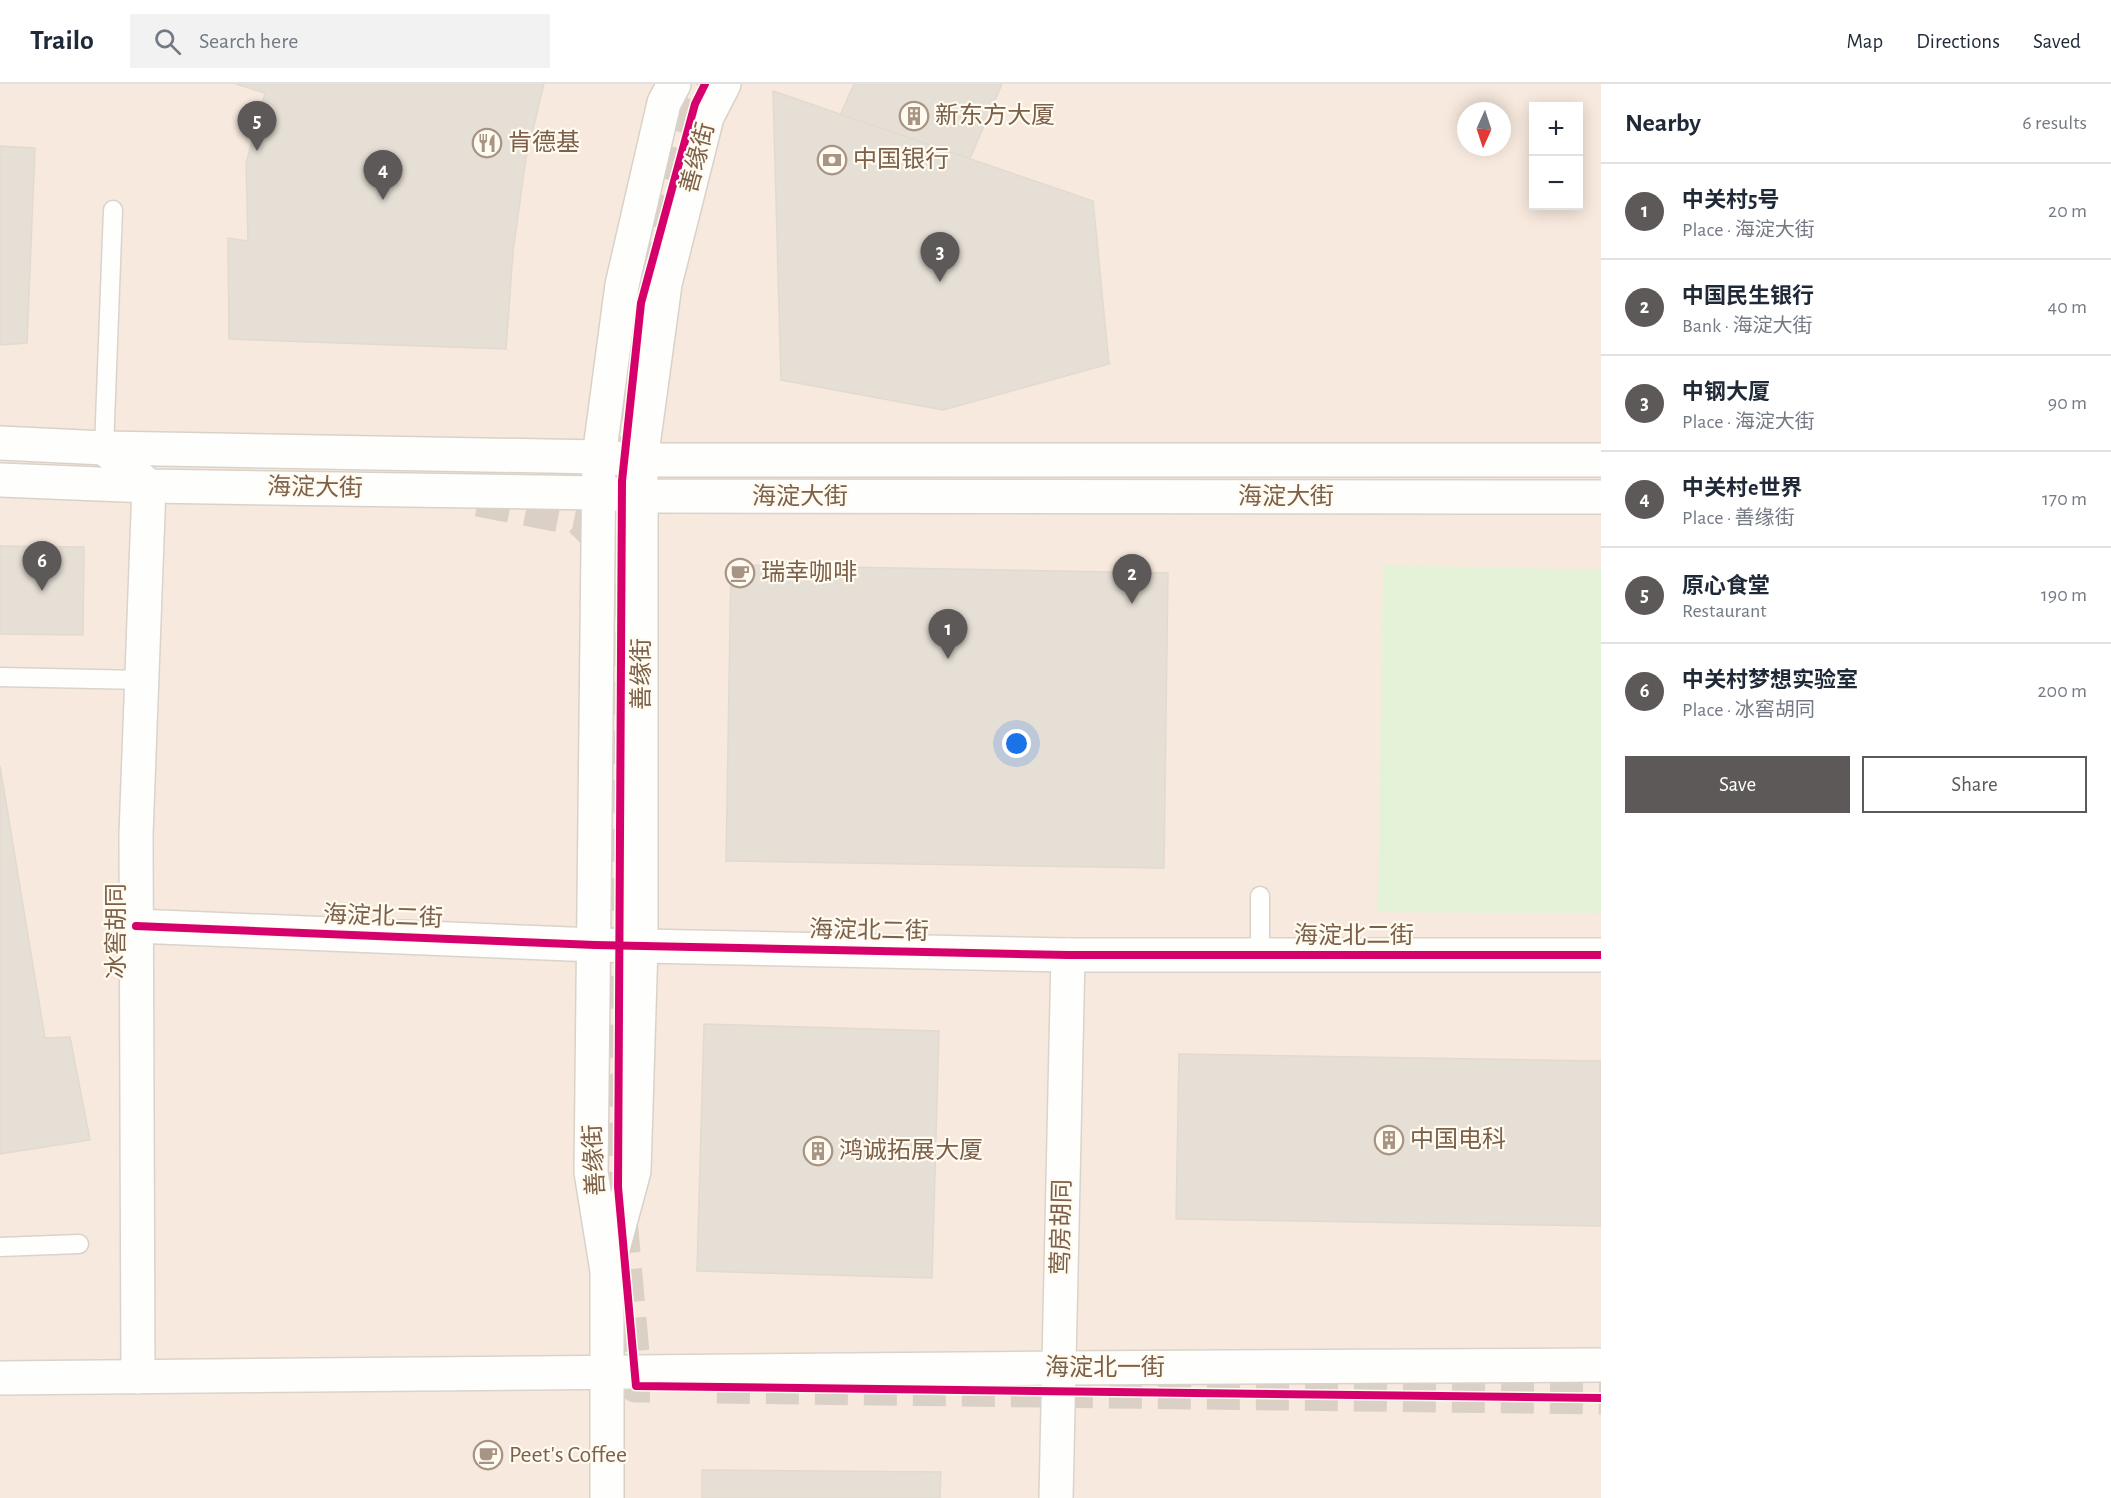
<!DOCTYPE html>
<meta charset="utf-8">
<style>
body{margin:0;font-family:"Alegreya Sans","Noto Sans SC",sans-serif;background:#f2f2f3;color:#1f2937}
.controls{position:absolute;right:18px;top:18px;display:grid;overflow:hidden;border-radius:0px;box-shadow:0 3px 15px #0003}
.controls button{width:54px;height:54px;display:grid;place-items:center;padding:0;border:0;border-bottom:2px solid #e0e1e3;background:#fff;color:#1f2937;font:30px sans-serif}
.compass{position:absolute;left:1457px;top:18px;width:54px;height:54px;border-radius:50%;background:#fff;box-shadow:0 3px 15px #0003;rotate:183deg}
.you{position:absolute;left:1017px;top:660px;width:21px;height:21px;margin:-15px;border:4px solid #fff;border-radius:50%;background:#1a73e8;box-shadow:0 0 0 9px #1a73e833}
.badge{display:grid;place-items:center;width:39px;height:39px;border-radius:50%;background:#5d5959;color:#fff;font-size:20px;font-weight:700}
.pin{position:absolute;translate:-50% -50px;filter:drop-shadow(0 2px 3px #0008)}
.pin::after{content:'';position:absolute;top:32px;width:21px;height:18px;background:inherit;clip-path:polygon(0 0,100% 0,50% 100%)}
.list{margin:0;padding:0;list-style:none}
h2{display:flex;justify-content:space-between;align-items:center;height:78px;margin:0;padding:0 24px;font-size:26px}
h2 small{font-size:20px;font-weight:400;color:#747a83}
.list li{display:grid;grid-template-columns:39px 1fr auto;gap:18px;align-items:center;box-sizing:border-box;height:96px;padding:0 24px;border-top:2px solid #e0e1e3}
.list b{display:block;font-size:22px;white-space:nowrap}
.list p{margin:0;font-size:20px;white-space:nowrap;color:#747a83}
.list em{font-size:20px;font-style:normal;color:#747a83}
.actions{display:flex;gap:12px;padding:18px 24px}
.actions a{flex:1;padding:14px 0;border:2px solid #5d5959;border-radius:0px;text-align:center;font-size:21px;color:#5d5959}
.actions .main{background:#5d5959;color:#fff}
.icon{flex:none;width:33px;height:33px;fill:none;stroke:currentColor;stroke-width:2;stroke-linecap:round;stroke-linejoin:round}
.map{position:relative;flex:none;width:1601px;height:1414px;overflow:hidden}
header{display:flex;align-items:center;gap:36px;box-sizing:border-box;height:84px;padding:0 30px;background:#fff;border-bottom:2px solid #e0e1e3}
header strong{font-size:28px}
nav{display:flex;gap:33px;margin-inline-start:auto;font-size:21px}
.search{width:420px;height:54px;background:#f2f2f3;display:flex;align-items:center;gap:15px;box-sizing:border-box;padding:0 21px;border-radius:0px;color:#747a83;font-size:22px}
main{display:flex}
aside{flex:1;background:#fff}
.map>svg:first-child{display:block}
</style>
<header>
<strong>Trailo</strong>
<div class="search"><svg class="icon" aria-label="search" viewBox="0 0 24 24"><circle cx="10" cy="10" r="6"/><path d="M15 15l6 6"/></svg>Search here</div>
<nav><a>Map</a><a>Directions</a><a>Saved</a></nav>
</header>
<main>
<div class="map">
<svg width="1601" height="1414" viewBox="0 0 1601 1414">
<rect width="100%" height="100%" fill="#f9f6ee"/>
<path fill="#f7e9de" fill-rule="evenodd" d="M0 0H1601V1414H0ZM1534 22H1578V122H1534ZM1466 27H1502V63H1466Z"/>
<polygon fill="#e4f2d7" points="1383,481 1601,486 1601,830 1378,828"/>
<g fill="#e6dfd5" stroke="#e3dacf" stroke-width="1.5">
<polygon points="236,0 544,0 526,74 513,168 506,265 229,255 228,154 248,157 246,79 265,9"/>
<polygon points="854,0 1002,0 963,91 826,63"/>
<polygon points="773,7 1093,117 1109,280 943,326 781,296"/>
<polygon points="0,62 35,64 27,259 0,261"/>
<polygon points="0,462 84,463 83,551 0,550"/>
<polygon points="731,481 1168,489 1164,784 726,777"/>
<polygon points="0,682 45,954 70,953 90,1056 0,1070"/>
<polygon points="704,940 939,947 932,1194 697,1187"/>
<polygon points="1179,970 1601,977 1601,1142 1176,1135"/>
<polygon points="702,1386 941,1388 940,1414 702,1414"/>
</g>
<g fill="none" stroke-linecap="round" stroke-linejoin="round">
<g stroke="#dad0c5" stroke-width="33" stroke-dasharray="33 16" stroke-linecap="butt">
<polyline points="478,416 581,436 605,461 607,473"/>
<polyline points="650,1302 636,1302 618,1103 622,397 641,219 695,20 705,0"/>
<polyline points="717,1303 1601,1314"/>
</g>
<g stroke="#dad3cc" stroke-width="21">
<g id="lane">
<polyline points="104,364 113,126"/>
<polyline points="0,593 142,596"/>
<polyline points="1260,812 1260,871"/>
<polyline points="0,1163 79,1160"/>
</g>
</g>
<g stroke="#dad3cc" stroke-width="36">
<g id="street">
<polyline points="104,364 149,402 136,751 138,1293"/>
<polyline points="136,842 595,861 1068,871 1601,871"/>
<polyline points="0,1294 1059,1284 1601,1281"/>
<polyline points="1056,1414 1068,871"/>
</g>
</g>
<g stroke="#d9d2c9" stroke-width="36">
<g id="secondary">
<polyline points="0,359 104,364 599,373 641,376 1601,376"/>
<polyline points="0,396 149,402 599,409 642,412 1601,413"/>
<polyline points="610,1176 634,1087 641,861 641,376 665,200 707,33 724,0"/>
<polyline points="607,1414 607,1187 591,1088 599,373 622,201 664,19 674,0"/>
</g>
</g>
<use href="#lane" stroke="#fefefc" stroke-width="18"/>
<use href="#street" stroke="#fefefc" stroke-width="33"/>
<use href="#secondary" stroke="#fefefc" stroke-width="33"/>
<g stroke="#fffbf1" stroke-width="11">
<g id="cycleway">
<polyline points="705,0 695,20 641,219 622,397 618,1103 636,1302 1601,1314"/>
<polyline points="136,842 595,861 1068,871 1601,871"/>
</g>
</g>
<use href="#cycleway" stroke="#d6006c" stroke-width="8"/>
</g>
<defs>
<g id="building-ring" transform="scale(1.5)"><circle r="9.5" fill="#fffbf1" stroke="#a89483" stroke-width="1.5"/><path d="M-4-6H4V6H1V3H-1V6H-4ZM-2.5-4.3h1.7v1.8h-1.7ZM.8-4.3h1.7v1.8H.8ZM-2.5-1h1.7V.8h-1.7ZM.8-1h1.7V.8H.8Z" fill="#a89483"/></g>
<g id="restaurant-ring" transform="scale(1.5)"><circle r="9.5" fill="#fffbf1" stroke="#a89483" stroke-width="1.5"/><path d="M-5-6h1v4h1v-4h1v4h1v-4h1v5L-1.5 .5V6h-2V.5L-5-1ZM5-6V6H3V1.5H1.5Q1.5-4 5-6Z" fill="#a89483"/></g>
<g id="bank-ring" transform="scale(1.5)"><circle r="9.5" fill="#fffbf1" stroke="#a89483" stroke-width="1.5"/><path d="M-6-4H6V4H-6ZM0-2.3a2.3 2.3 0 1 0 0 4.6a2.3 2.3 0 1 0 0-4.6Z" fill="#a89483"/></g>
<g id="cafe-ring" transform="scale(1.5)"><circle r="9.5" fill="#fffbf1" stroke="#a89483" stroke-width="1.5"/><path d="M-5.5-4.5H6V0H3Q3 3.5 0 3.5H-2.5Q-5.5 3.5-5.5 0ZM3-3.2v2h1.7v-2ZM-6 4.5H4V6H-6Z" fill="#a89483"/></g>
</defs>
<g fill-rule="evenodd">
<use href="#building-ring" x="914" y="32"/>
<use href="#restaurant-ring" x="487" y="59"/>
<use href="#bank-ring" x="832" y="76"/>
<use href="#cafe-ring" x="740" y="489"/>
<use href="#building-ring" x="1389" y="1056"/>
<use href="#building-ring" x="818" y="1067"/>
<use href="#cafe-ring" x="488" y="1371"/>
</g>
<g text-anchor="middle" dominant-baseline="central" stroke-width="4.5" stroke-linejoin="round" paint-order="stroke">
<g font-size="24" fill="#7c6049" stroke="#fffbf1" text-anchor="start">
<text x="935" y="32">新东方大厦</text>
<text x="508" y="59">肯德基</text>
<text x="853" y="76">中国银行</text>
<text x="761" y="489">瑞幸咖啡</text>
<text x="1410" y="1056">中国电科</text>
<text x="839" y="1067">鸿诚拓展大厦</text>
<text x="509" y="1371">Peet's Coffee</text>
</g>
<g font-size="24" fill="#7c6049" stroke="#fffbf1">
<text transform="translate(698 74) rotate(-75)">善缘街</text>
<text transform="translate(315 404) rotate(1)">海淀大街</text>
<text x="800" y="413">海淀大街</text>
<text x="1286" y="413">海淀大街</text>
<text transform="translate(642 590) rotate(-90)">善缘街</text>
<text transform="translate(383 833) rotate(2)">海淀北二街</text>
<text transform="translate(117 847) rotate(-90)">冰窖胡同</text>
<text transform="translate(869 847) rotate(1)">海淀北二街</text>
<text x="1354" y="852">海淀北二街</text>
<text transform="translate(595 1076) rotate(-93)">善缘街</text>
<text transform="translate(1062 1143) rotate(-89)">莺房胡同</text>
<text x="1105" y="1284">海淀北一街</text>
</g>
</g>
</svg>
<div class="controls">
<button>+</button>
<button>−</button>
</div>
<svg class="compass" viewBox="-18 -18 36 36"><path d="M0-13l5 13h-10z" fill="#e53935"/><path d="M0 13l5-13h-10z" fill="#747a83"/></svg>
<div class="you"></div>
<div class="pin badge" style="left:948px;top:575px">1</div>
<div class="pin badge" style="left:1132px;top:520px">2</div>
<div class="pin badge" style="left:940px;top:198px">3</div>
<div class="pin badge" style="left:383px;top:116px">4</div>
<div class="pin badge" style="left:257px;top:67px">5</div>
<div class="pin badge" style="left:42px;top:507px">6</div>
</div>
<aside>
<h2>Nearby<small>6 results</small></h2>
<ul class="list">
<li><span class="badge">1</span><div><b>中关村5号</b><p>Place · 海淀大街</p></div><em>20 m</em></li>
<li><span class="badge">2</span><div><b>中国民生银行</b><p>Bank · 海淀大街</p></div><em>40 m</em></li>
<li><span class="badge">3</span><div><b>中钢大厦</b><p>Place · 海淀大街</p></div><em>90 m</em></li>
<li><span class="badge">4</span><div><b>中关村e世界</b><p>Place · 善缘街</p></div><em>170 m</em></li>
<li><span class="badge">5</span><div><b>原心食堂</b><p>Restaurant</p></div><em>190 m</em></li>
<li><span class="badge">6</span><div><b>中关村梦想实验室</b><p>Place · 冰窖胡同</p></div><em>200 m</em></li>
</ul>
<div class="actions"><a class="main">Save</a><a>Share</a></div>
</aside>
</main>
